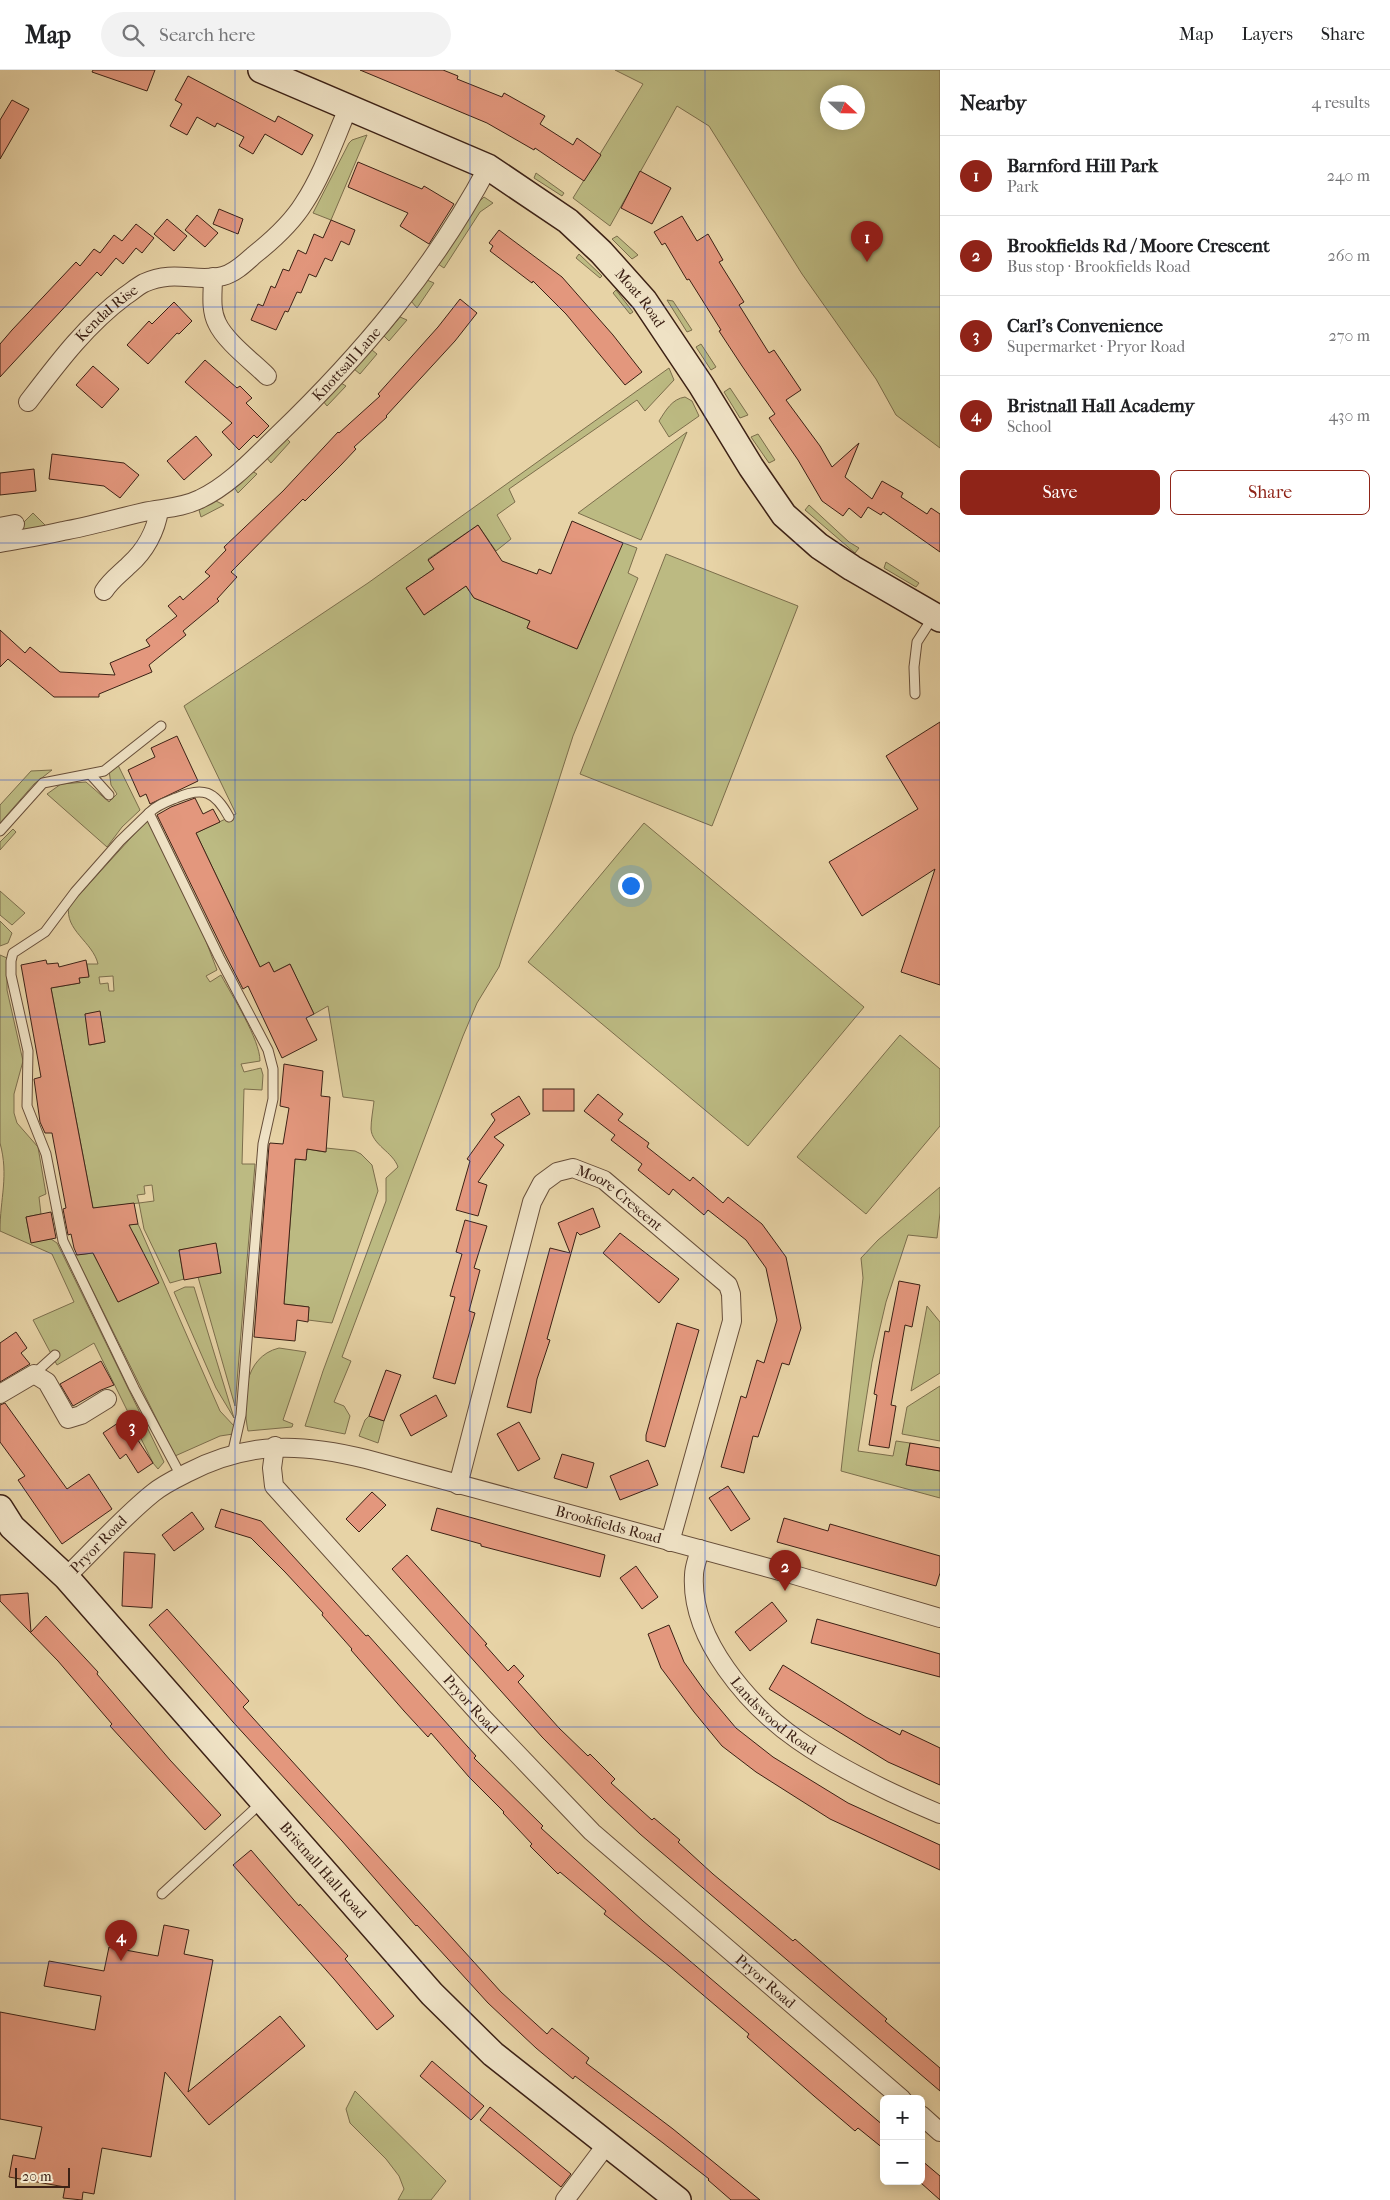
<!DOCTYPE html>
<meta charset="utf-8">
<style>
body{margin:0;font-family:"IM FELL French Canon",serif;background:#f2f2f2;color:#202124}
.controls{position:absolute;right:15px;bottom:15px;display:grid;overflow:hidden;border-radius:8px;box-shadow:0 2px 12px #0003}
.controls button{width:45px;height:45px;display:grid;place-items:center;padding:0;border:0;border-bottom:1px solid #e0e0e0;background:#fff;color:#202124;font:25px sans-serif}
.compass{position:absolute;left:820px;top:15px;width:45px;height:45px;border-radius:50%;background:#fff;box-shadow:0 2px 12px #0003;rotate:112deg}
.scale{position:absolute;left:15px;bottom:12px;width:55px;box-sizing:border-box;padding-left:5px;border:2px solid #3c2115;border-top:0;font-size:14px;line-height:18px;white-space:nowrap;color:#3c2115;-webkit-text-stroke:4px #efe2c5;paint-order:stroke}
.you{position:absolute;left:630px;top:815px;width:18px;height:18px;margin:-12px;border:4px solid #fff;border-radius:50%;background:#1a73e8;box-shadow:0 0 0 8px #1a73e833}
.badge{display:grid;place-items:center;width:32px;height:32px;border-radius:50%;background:#8f2418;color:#fff;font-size:16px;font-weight:700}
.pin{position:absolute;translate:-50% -41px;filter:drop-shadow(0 1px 2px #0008)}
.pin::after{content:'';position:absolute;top:26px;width:18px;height:15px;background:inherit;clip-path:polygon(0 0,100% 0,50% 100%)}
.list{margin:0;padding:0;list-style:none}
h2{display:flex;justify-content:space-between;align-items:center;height:65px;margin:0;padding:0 20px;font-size:21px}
h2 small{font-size:16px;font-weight:400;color:#757577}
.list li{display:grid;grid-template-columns:32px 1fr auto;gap:15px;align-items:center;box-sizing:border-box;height:80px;padding:0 20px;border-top:1px solid #e0e0e0}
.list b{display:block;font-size:19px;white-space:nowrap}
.list p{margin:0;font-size:16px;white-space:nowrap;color:#757577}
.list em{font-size:16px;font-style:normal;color:#757577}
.actions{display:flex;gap:10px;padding:15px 20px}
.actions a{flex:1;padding:11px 0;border:1px solid #8f2418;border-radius:8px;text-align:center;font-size:18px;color:#8f2418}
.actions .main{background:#8f2418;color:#fff}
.icon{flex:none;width:28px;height:28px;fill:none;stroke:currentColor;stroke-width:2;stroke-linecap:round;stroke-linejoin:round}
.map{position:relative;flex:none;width:940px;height:2130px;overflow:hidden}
header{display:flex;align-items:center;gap:30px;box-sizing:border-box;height:70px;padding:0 25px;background:#fff;border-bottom:1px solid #e0e0e0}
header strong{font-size:24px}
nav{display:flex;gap:28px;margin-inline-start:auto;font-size:18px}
.search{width:350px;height:45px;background:#f2f2f2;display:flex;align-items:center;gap:12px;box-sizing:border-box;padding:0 18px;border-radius:28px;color:#757577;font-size:19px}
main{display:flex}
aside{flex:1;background:#fff}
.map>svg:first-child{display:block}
</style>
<header>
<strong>Map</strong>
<div class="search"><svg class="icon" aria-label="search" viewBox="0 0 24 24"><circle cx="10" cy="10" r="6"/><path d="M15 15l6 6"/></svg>Search here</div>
<nav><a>Map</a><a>Layers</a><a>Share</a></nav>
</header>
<main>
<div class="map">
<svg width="940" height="2130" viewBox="0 0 940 2130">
<rect width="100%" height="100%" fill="#e7d3a6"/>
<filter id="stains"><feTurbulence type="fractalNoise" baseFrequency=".004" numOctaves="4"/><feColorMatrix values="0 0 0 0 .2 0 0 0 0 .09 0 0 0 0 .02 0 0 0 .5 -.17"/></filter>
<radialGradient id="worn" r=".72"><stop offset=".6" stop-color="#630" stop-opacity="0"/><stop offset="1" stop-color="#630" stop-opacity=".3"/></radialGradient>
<g fill="#bcba82" stroke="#7c6e4c" fill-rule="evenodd">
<path d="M615 0H940V378L896 345 876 309 802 204 709 56 677 36 610 156 573 128 643 14ZM828 22H858V52H828Z"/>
<polygon points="367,65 331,150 313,143 349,73 352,70"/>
<polygon points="536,103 564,123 562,126 534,108"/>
<polygon points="484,127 493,133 480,142 444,198 438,194 477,134"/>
<polygon points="617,166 638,185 632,189 612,169"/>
<polygon points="579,184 602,206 600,208 576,188"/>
<polygon points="427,210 434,213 417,238 411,231"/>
<polygon points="616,220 633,242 630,244 613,223"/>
<polygon points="667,230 673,231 692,260 687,262"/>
<polygon points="400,247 407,250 389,271 384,266"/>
<polygon points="701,274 716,297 711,300 696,277"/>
<polygon points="372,280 377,284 360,304 354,299"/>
<path d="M669 298 674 310 645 341 637 330 509 419 515 432 497 445 511 469 496 481 478 455 428 489 434 499 406 518 424 545 466 516 474 528 530 551 527 558 577 579 612 497 621 472 637 478 628 503 638 508 573 666 499 897 477 933 463 966 342 1287 351 1291 334 1332 344 1336 350 1346 345 1364 305 1356 323 1301 386 1131V1108L398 1097C393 1082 372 1075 371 1059 371 1050 373 1040 374 1031L343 1027 328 936 314 944 290 894 274 902 269 893 260 897 196 763 236 744 184 636 368 513Z"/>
<polygon points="341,313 346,316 327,336 323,331"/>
<polygon points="730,318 748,345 740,348 724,322"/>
<path d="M685 327 692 331 699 346 669 367 659 351C666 340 672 329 685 327Z"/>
<polygon points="687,362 641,470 578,443"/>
<polygon points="758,364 775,390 769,393 751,367"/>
<polygon points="286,368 290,372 271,393 266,387"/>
<polygon points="252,401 257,404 238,423 234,417"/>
<polygon points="216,431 224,435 201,447 199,440"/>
<polygon points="809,435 849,472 859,478 855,483 805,440"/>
<polygon points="33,443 47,457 12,464"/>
<polygon points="666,484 798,536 712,756 580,704"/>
<polygon points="886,492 919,513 916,517 884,498"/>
<polygon points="117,693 140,740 122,757 107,777 47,724 61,714 86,712 109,732 117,724 111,715 109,700"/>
<polygon points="52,700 34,714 0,753 0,735 31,701"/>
<path d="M148 749 201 858 217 900 206 906 210 912 221 905C232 926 260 969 260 991L241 994 244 1002 261 998 263 1005 262 1020 244 1019 242 1094H255L235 1336 198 1207 221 1203 216 1174 179 1180 184 1209 170 1213 144 1159 139 1133 93 1138 51 918 80 913 79 908 89 906 87 894H98C93 872 64 860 69 836ZM113 906 114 921H109L108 913 100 914 99 907ZM100 942 105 972 90 975 85 944ZM152 1115 154 1131 139 1133 137 1125 145 1124 144 1116Z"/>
<polygon points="644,753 864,937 748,1076 528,892"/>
<polygon points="13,759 16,762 0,780 0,772"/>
<polygon points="0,821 25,843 12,855 0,845"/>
<polygon points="0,851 12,863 8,873 0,876"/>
<path d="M0 885 7 888V920L23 991 14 1024V1043L17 1053 38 1077 46 1124 39 1127 41 1144 26 1147 31 1172 51 1169 57 1173 62 1183 164 1392 158 1399 153 1393 94 1273 57 1295 33 1250 74 1232 52 1184 0 1161C0 1128 9 1106 0 1073Z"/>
<polygon points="900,965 940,999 940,1056 866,1144 797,1087"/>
<polygon points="326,1078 355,1081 361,1084 372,1095 378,1121 332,1253 308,1250 309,1237 284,1234 295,1089 306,1090 307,1079 325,1082"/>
<polygon points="940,1117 940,1143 937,1168 908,1165 886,1232 872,1292 858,1381 893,1386 896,1371 910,1373 906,1395 940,1401 940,1428 841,1401 863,1208 861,1188 878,1170"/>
<polygon points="138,1154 220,1341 235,1357 233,1364 220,1366 175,1386 75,1185 93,1183 118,1232 158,1213 135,1166 127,1155"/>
<polygon points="185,1217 194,1217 234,1348 216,1318 174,1222"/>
<polygon points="927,1236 940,1252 940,1303 911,1321"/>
<path d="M279 1278 306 1282 283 1350 293 1354 292 1357 248 1361C242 1330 243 1287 279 1278Z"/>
<polygon points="940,1316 940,1371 902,1364 907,1337"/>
<polygon points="369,1346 384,1351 378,1373 359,1366 365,1350"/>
<polygon points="355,2021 446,2111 431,2130 398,2130 404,2119 399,2106 386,2089 350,2053 346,2039"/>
</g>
<g fill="#e3977d" stroke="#3c2115">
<polygon points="93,0 155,0 147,21 92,2"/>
<polygon points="360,0 443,0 458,6 457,9 502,27 504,23 545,46 540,54 573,75 577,68 601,85 584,111 535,78 534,80 487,53"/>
<polygon points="188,6 275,52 278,46 313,65 302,85 265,64 253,84 239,76 244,67 217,53 215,57 197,47 187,65 170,56 182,34 175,30"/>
<polygon points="12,30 29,39 0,89 0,50"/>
<polygon points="358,92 422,119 424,116 454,134 429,174 400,156 408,143 348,117"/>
<polygon points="640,101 671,118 652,154 621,138"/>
<polygon points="219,139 243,149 238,164 213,154"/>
<polygon points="197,145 218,163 205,177 185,160"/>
<polygon points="682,146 697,171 708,164 723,190 719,192 744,232 739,235 769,283 774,280 801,320 786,330 820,376 832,397 859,373 845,407 872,429 882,411 903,423 901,427 927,444 931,438 940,444 940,482 883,442 881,445 868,437 861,448 849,438 843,446 822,431 798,390 769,348 775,344 742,296 719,261 721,260 689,209 687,210 665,173 662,175 654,162"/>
<polygon points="167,149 187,166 174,181 154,164"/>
<polygon points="331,150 355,160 349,175 341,171 332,191 325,188 316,207 309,204 301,223 297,222 288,242 285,241 276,260 251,250 258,234 263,236 271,216 275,218 283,199 289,201 298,180 306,184 314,164 323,168"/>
<polygon points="136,154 154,168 142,183 136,178 123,194 116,188 101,206 97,202 0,307 0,274 12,260 76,192 80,196 94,179 100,183 114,165 122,171"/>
<polygon points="499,160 562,207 613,265 642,302 625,315 566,244 533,211 532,213 490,181 493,176 489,173"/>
<polygon points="460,229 477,243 455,271 386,346 387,347 354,377 356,379 341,395 305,431 303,429 231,502 237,507 217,529 219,531 183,561 186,565 149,595 152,602 99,624 99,627 54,627 8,589 0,597 0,560 25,583 30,577 60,602 115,605 110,593 150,576 146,570 177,546 168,536 180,526 183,530 210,506 205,502 226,480 224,477 283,421 338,362 339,363 380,326 378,324 438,257"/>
<polygon points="174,232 192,251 179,264 177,263 148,294 127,275 149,251 152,254"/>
<polygon points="205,290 237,318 240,316 252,328 246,333 269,356 257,368 254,365 239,380 222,362 232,353 185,312"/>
<polygon points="93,296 119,319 102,338 76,315"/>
<polygon points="196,366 212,385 184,410 167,391"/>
<polygon points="52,384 124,393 139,405 120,428 104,416 49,409"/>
<polygon points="34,399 36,421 0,425 0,403"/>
<polygon points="572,451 623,473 577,579 527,558 530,551 474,528 466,516 424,545 406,518 434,499 428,490 478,455 502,491 537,504 539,499 551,504"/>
<polygon points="940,652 940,915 901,902 935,799 862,846 829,792 918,739 886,686"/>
<polygon points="177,666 198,711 150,734 146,724 140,727 128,700 155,687 151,678"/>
<polygon points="195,728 203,744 213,739 220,752 196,763 260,897 269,892 274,902 290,894 314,944 306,948 317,970 282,988 248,916 243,919 225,884 157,745 171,737"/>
<polygon points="46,890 47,894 58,893 59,897 86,890 89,907 79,908 80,913 51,918 93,1138 134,1133 138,1154 129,1155 159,1213 118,1232 93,1183 77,1185 74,1178 71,1164 68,1165 63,1139 66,1138 52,1063 45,1063 40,1052 34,1009 41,1007 21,895"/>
<polygon points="100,941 105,972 89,975 85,944"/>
<polygon points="284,994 323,1001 321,1026 330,1027 326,1082 307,1079 306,1090 295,1089 284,1234 309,1237 308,1252 297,1250 295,1271 254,1267 269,1075 270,1073 283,1074 289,1038 280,1036"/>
<rect x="543" y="1019" width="31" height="22"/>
<polygon points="598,1024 623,1044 618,1050 649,1073 647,1077 690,1111 693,1107 723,1133 728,1127 762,1154 786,1187 801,1258 789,1295 782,1293 758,1367 753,1366 744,1403 721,1397 741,1326 746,1328 757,1290 764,1293 777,1250 766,1198 746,1170 708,1140 704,1145 673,1119 669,1125 638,1100 642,1094 611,1070 615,1065 584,1041"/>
<polygon points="519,1026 530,1044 494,1067 504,1075 478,1112 487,1115 478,1146 456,1140 470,1091 467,1089 495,1050 491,1044"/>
<polygon points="593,1138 600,1157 580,1165 577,1162 547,1269 550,1270 537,1309 531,1343 507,1337 550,1178 570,1183 558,1153"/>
<polygon points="51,1142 56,1168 31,1173 26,1147"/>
<polygon points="465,1150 487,1156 474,1198 480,1200 469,1241 475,1243 455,1314 433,1308 455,1227 450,1226 462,1184 456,1182"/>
<polygon points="620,1163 679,1209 659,1233 603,1183"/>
<polygon points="216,1173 221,1203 184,1210 179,1180"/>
<polygon points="899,1211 920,1215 912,1257 905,1255 891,1335 896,1336 889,1378 869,1375 877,1325 874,1324 885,1261 889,1262"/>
<polygon points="677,1253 699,1260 665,1377 646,1371 646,1365"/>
<polygon points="16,1262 27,1278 21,1283 30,1294 0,1312 0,1273"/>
<polygon points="101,1291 114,1315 101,1320 73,1336 60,1314"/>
<polygon points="386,1300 401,1305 384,1351 369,1346"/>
<polygon points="436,1325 447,1346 411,1366 400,1345"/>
<polygon points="5,1333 67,1419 89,1404 112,1439 62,1474 18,1410 25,1406 0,1372 0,1335"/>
<polygon points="124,1349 153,1393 138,1403 126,1384 120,1389 103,1363"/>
<polygon points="519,1352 540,1389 518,1401 497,1364"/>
<polygon points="910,1373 940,1378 940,1401 906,1395"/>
<polygon points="562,1384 594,1393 587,1418 554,1408"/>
<polygon points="648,1390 658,1415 620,1430 610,1406"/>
<polygon points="728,1416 750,1449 731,1461 709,1428"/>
<polygon points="372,1422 386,1435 359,1462 346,1449"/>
<polygon points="437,1438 605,1485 600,1507 481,1476 481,1474 431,1460"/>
<polygon points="221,1439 261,1451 366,1566 368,1565 476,1686 474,1688 543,1756 541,1758 643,1851 884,2056 884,2079 858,2058 855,2061 814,2026 747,1967 749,1964 669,1896 604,1844 606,1841 560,1802 558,1804 530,1776 532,1774 503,1743 504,1742 469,1707 431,1663 428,1667 404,1641 351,1580 352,1579 322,1545 323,1543 285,1502 251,1468 215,1457"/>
<polygon points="192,1442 204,1459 174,1481 162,1465"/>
<polygon points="784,1448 828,1461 830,1454 940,1486 940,1503 936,1516 777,1472"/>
<polygon points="124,1482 155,1484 152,1538 122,1536"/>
<polygon points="407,1485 487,1574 485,1575 508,1601 514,1595 524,1606 518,1612 559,1658 588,1686 590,1684 615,1709 611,1713 652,1750 654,1748 680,1770 678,1772 713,1804 793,1871 795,1869 887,1949 885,1951 940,1998 940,2021 640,1764 605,1731 542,1667 392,1499"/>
<polygon points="636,1496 658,1527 642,1539 620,1508"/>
<polygon points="28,1523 31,1562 46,1546 98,1602 97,1604 170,1690 221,1745 205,1760 110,1656 112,1654 58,1591 0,1531 0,1525"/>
<polygon points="772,1532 787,1551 750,1581 735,1562"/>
<polygon points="167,1539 249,1631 243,1637 501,1922 547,1964 552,1958 589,1988 586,1993 673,2059 760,2130 731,2130 708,2110 709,2109 663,2073 575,2006 573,2009 536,1978 488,1933 417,1855 416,1856 342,1771 233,1652 149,1555"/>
<polygon points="817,1549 940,1584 940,1607 811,1573"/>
<polygon points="669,1555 684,1592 704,1620 736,1658 773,1687 848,1733 940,1775 940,1800 830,1749 756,1702 722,1676 694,1642 661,1598 648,1564"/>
<polygon points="783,1595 866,1647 900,1665 902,1660 940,1678 940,1715 888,1692 769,1619"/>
<polygon points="251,1780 299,1836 300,1834 348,1886 345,1889 394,1946 377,1960 334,1909 233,1795"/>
<polygon points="164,1855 189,1860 184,1884 213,1890 188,2022 280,1946 305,1976 209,2055 165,2002 151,2087 102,2078 94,2124 83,2122 82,2130 63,2128 65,2117 9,2107 13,2085 35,2089 42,2057 0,2049 0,1942 95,1960 101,1926 44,1916 49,1891 104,1901 109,1877 158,1886"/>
<polygon points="432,1991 484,2036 471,2050 420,2006"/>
<polygon points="490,2037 571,2104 561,2117 480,2050"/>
<polygon points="921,2090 940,2106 940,2130 921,2113"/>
</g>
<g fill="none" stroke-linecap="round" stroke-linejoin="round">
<g stroke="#674e39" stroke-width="11">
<g id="lane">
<polyline points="915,624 914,597 917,572 933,547"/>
<polyline points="91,705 109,725"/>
<polyline points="149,743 120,771 75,822 45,862 13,883 11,891 11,905 28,981 27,1036 46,1084 63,1171 134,1318 181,1406"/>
<path d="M229 747C215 721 203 716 176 728 166 732 157 735 149 743L219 887 268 980 273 999V1029L263 1074 241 1345 232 1385"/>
<polyline points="0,761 43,713 104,701 161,656"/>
<polyline points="34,1304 55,1285"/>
<polyline points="162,1824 261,1733"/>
</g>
</g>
<g stroke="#674e39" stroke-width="20">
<g id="street">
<path d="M213 207C213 222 210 239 217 253 225 271 253 292 267 306"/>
<path id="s1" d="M28 332C57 294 86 255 125 226 131 222 138 216 144 213 175 199 196 213 223 206 235 203 245 193 254 185 273 170 291 154 304 133 323 104 335 68 349 36"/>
<polyline points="0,457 15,454"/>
<path id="s2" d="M0 473C21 469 42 466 63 461 91 456 117 448 144 442 163 438 182 438 200 429 230 415 254 388 278 365 361 285 434 199 488 97"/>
<path d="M104 521C111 510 120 504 129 495 145 481 156 461 159 440"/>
<polyline points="0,1324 34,1304 47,1312 68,1349 81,1345 107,1329"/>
<path id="s3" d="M275 1376 272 1398 274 1416 483 1648 592 1762 902 2029"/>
<path id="s4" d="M458 1415 532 1132 542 1113 557 1102 573 1098 604 1110 728 1215 731 1224 732 1251 670 1472"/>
<path id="s5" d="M700 1479C698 1488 694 1497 694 1505 690 1569 749 1636 798 1670 841 1700 892 1724 940 1744"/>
<path id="s6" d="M66 1507C95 1479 122 1448 153 1423 164 1414 177 1408 189 1402 249 1371 302 1373 366 1389L791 1504 940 1548"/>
<polyline points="921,2045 940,2062"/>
<polyline points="565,2130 607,2074"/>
</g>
</g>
<g stroke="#3c2115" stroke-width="28">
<g id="secondary">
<path id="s7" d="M261 0 488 97 568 151 601 182 644 230 701 315 751 397 784 445 819 476 852 498 940 549"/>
<path id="s8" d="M0 1438 12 1457 66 1507 432 1924 493 1984 678 2130"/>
</g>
</g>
<use href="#lane" stroke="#efe2c5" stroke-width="9"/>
<use href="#street" stroke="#efe2c5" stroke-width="18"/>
<use href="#secondary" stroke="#efe2c5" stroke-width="25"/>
</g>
<path fill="none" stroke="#1d4ed8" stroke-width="1" stroke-opacity="0.55" d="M235 0V2130M470 0V2130M705 0V2130M0 237H940M0 473H940M0 710H940M0 947H940M0 1183H940M0 1420H940M0 1657H940M0 1893H940"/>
<g text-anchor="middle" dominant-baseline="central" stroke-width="4" stroke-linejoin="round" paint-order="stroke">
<g font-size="15" fill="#3c2115" stroke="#efe2c5">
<text stroke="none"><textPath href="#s7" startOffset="449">Moat Road</textPath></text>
<text stroke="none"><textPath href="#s1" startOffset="119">Kendal Rise</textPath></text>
<text stroke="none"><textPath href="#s2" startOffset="405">Knottsall Lane</textPath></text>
<text stroke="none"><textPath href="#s4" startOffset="405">Moore Crescent</textPath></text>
<text stroke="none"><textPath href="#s6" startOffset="596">Brookfields Road</textPath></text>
<text stroke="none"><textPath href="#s6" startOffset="46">Pryor Road</textPath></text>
<text stroke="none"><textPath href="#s3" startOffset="334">Pryor Road</textPath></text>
<text stroke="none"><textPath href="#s5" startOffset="195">Landswood Road</textPath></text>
<text stroke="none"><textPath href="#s8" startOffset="486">Bristnall Hall Road</textPath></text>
<text stroke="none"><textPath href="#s3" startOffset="739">Pryor Road</textPath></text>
</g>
</g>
<rect width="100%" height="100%" filter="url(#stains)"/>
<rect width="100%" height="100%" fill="url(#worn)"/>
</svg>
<div class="controls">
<button>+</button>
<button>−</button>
</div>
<svg class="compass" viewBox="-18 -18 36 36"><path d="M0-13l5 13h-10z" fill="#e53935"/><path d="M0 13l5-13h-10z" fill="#757577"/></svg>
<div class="scale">20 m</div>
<div class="you"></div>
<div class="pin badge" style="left:867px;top:192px">1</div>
<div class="pin badge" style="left:785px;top:1521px">2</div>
<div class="pin badge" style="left:132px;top:1381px">3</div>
<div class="pin badge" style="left:121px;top:1891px">4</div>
</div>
<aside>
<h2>Nearby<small>4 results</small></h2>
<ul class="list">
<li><span class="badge">1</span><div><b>Barnford Hill Park</b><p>Park</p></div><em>240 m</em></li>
<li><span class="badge">2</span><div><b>Brookfields Rd / Moore Crescent</b><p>Bus stop · Brookfields Road</p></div><em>260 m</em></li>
<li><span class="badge">3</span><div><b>Carl's Convenience</b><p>Supermarket · Pryor Road</p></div><em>270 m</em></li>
<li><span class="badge">4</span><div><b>Bristnall Hall Academy</b><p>School</p></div><em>430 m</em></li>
</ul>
<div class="actions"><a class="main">Save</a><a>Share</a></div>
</aside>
</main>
